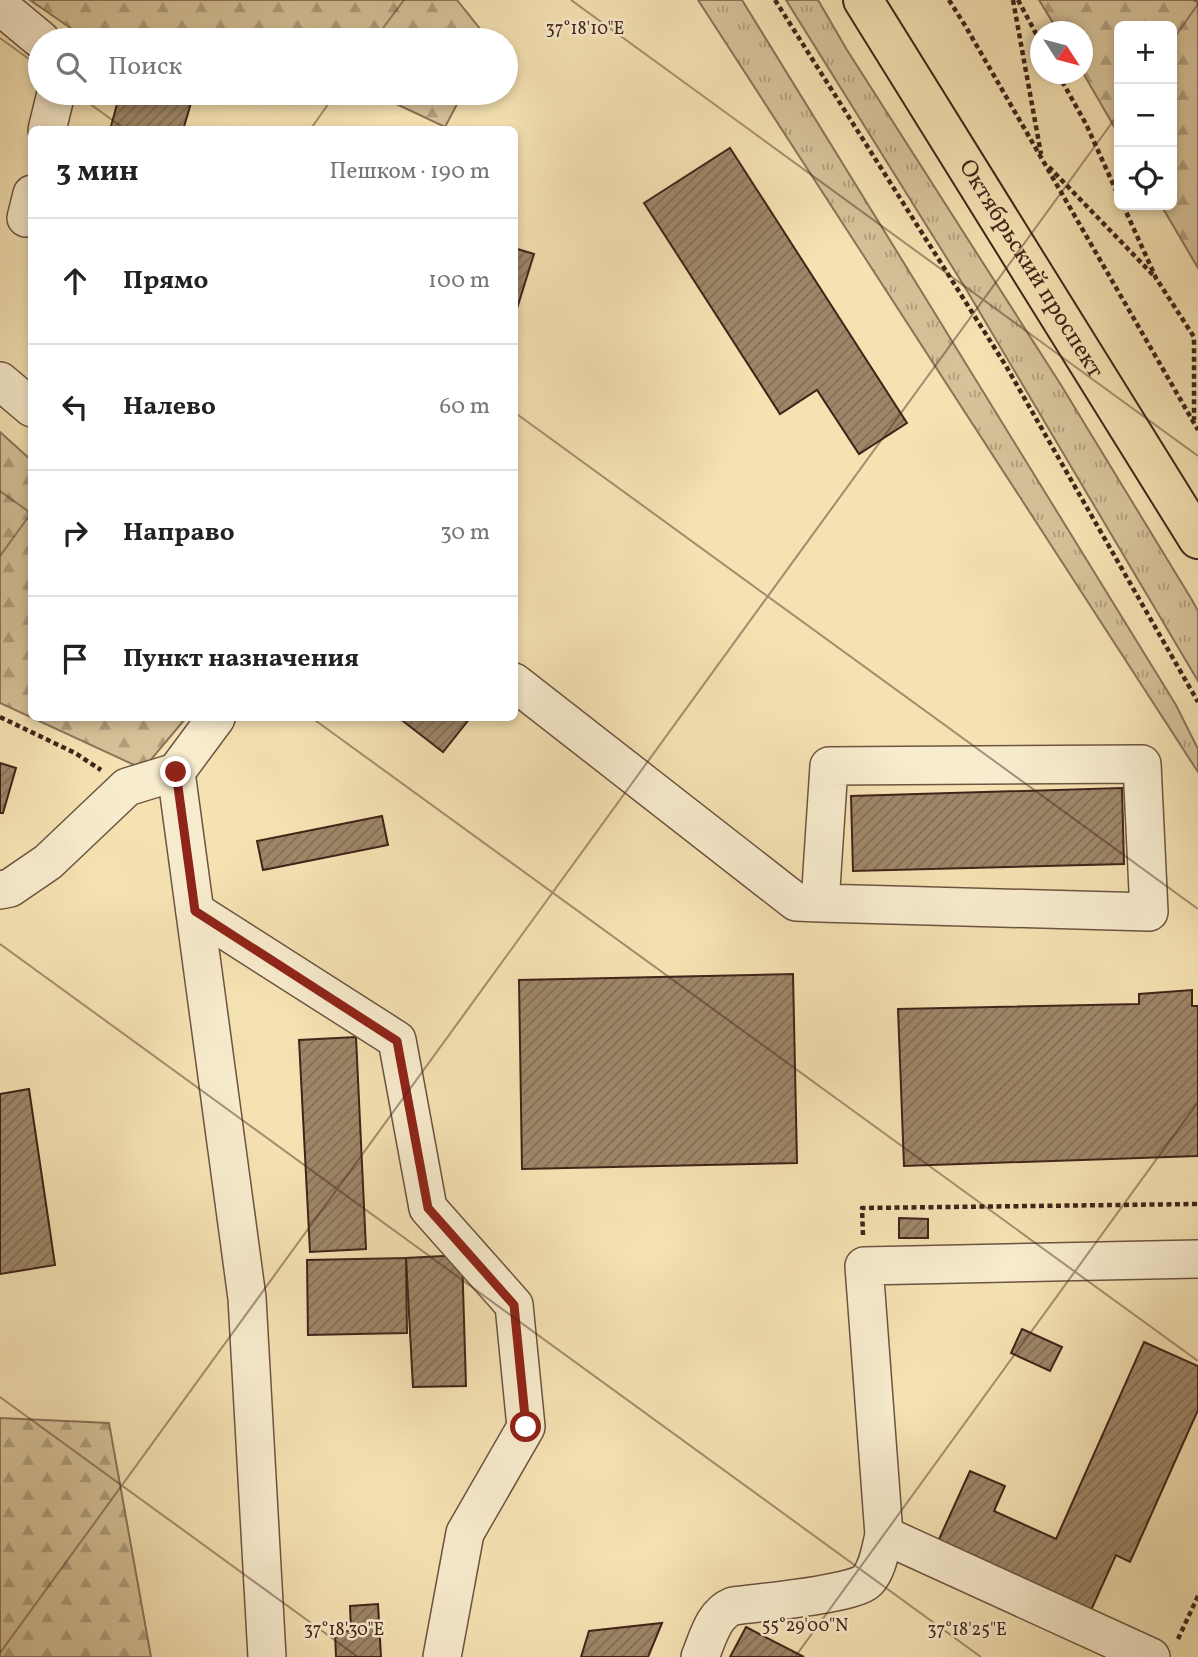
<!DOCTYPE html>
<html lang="ru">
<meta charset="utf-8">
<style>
body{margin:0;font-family:Vollkorn,serif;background:#f2f2f2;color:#222}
.controls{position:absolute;right:21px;top:21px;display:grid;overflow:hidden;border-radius:10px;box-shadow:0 4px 10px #0003}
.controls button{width:63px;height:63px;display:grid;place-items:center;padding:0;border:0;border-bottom:2px solid #e0e0e0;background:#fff;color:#222;font:35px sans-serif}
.compass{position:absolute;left:1030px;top:21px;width:63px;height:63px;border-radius:50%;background:#fff;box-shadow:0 4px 10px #0003;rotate:126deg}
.stop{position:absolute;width:21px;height:21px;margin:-16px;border:5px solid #8f2418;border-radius:50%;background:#fff}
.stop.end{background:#8f2418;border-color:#fff;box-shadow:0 2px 7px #0008}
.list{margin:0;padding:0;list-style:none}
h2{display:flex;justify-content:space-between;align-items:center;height:91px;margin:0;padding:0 28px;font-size:30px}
h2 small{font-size:23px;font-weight:400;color:#767676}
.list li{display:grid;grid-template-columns:46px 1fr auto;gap:21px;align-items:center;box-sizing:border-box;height:126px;padding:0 28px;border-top:2px solid #e0e0e0}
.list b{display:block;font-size:26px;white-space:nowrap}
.list em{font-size:23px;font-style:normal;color:#767676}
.icon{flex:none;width:38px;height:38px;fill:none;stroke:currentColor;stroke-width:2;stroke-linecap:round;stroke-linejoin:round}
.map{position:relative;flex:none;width:1198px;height:1657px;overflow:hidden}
.search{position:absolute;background:#fff;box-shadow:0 4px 10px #0003;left:28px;top:28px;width:490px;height:77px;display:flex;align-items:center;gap:18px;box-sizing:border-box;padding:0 24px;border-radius:38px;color:#767676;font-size:26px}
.panel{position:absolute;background:#fff;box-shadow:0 4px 10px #0003;left:28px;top:126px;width:490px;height:595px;border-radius:10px}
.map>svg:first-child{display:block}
</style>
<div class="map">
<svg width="1198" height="1657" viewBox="0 0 1198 1657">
<defs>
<pattern id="grass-tufts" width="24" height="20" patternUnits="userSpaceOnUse" patternTransform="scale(1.75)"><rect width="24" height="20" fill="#d6c299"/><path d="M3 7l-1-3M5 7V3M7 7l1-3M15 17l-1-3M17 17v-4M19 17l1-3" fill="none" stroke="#af9d7c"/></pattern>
<pattern id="forest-firs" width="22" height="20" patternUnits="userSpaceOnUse" patternTransform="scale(1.75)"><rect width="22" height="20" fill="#d6c299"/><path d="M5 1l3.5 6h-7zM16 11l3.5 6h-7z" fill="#af9d7c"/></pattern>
<pattern id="building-hatch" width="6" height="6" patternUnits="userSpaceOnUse" patternTransform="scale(1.75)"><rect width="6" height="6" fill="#9e8769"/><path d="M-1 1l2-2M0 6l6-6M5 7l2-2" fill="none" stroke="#826e56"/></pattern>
</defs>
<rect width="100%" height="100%" fill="#f5e2b3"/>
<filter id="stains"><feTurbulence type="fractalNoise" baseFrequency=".00286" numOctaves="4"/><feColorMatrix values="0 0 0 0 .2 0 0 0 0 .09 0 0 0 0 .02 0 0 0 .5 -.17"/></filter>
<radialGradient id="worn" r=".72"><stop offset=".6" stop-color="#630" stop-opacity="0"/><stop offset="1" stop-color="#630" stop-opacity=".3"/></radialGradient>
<g fill="url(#grass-tufts)" stroke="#8b7359" stroke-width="2">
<polygon points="698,0 742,0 1176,705 1198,749 1198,772"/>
<polygon points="786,0 818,0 847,50 1061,385 1192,600 1198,611 1198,681 966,289"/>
</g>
<g fill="url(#forest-firs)" stroke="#8b7359" stroke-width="2">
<polygon points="30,0 457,0 489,40 88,40"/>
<polygon points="1039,0 1198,0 1198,268 1161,205 1172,205 1172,26 1119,26 1119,135 1083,73 1082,32 1058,31"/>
<polygon points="373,93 463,93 445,127"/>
<polygon points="0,432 31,460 32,718 186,718 143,769 0,703"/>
<polygon points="0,1418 109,1423 151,1657 0,1657"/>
</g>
<g fill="url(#building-hatch)" stroke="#402419" stroke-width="2">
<polygon points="120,93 194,93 183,130 110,130"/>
<polygon points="730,148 907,423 859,454 817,390 780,414 644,203"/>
<polygon points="514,248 534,254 514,318"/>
<polygon points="399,718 470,718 443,752"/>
<polygon points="0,763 16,768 3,813 0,813"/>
<polygon points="1122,788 1124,864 853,871 851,796"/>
<polygon points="382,816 388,845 263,870 257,841"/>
<polygon points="793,974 797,1163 522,1169 519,980"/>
<polygon points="1192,990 1192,1006 1198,1006 1198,1156 904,1166 898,1009 1139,1004 1139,994"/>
<polygon points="356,1037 366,1249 310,1252 299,1040"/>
<polygon points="29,1089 55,1265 0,1274 0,1094"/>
<polygon points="899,1218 928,1219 928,1238 899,1238"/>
<polygon points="462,1255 466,1386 413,1387 406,1258"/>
<polygon points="406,1258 407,1333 308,1335 307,1260"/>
<polygon points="1022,1329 1062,1347 1050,1371 1011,1353"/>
<polygon points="1144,1342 1198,1366 1198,1410 1130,1562 1116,1555 1088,1617 935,1548 970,1471 1005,1486 994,1511 1056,1539"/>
<polygon points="378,1604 381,1657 336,1657 335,1632 351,1631 350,1606"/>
<polygon points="662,1623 648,1657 581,1657 589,1631"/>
<polygon points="746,1627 804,1657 730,1657"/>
</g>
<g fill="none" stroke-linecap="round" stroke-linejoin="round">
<g stroke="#6d5440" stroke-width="40">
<g id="minor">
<polyline points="0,6 41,40"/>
<polyline points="47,130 56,93"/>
<polyline points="26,218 32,194"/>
<polyline points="0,381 32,408"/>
<polyline points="514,682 796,902 820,903 1149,912 1142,764 829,766 820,903"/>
<polyline points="216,718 176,772 247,1298 267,1657"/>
<polyline points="0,890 10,888 48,862 127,787 176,772"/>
<polyline points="195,911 397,1040 428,1208 514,1305 526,1427 465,1533 442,1657"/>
<polyline points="884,1535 864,1266 1198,1259"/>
<path d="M700 1657C708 1638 713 1614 733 1606 756 1603 855 1594 867 1581 878 1569 880 1551 884 1535L1151 1657"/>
</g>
</g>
<g stroke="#402419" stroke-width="42">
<g id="major">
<path id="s1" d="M863 0 1198 539"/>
</g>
</g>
<g stroke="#402419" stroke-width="4.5" stroke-dasharray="5 3.5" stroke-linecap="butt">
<polyline points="775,0 1006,366 1198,702"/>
<polyline points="949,0 966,27 1198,430"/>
<polyline points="1013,0 1041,154"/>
<polyline points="1018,0 1040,41"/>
<polyline points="1058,74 1086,124 1119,197"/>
<polyline points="1049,167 1156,278"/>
<polyline points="1123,205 1156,278 1194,337 1194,420"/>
<polyline points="0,717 75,753 101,770"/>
<polyline points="863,1235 862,1208 1198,1204"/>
<polyline points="1178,1639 1198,1596"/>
</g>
<use href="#minor" stroke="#f8ecce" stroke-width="37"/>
<use href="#major" stroke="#f5e2b3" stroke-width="38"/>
</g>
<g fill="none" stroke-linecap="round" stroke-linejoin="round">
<polyline stroke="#8f2418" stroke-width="9" points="176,772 195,911 397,1041 428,1208 514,1305 526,1427"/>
</g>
<path fill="none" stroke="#402419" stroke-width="2" stroke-opacity="0.45" d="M571 0 1198 456M1194 0 1198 3M0 38 40 67M374 40 404 0M1172 41 1198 4M75 93 126 130M310 130 336 93M514 412 1198 909M0 491 32 514M0 556 32 512M312 718 1198 1361M0 944 981 1657M0 1397 358 1657M0 1653 1119 113M795 1657 1198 1102"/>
<g text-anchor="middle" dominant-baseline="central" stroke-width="5" stroke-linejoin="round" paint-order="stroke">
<g font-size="24" fill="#402419" stroke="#f8ecce">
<text stroke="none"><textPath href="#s1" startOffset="317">Октябрьский проспект</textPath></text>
</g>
</g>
<g font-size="18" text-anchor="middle" fill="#402419" stroke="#f8ecce" stroke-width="5" stroke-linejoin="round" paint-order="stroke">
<text x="585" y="34">37°18'10"E</text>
<text x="805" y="1631">55°29'00"N</text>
<text x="344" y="1635">37°18'30"E</text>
<text x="967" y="1635">37°18'25"E</text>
</g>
<rect width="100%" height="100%" filter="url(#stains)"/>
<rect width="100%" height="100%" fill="url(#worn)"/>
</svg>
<div class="controls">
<button>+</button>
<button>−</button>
<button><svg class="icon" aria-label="locate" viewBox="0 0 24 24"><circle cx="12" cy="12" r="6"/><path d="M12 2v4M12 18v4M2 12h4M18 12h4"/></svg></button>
</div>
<svg class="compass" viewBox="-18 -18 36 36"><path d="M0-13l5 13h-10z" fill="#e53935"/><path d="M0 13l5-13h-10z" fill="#767676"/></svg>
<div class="stop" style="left:526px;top:1427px"></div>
<div class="stop end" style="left:176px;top:772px"></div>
<div class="search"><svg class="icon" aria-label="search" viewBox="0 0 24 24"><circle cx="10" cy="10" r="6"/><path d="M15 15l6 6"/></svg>Поиск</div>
<section class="panel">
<h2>3 мин<small>Пешком · 190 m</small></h2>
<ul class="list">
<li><svg class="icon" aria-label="ahead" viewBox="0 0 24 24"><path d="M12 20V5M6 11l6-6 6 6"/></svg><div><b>Прямо</b></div><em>100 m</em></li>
<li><svg class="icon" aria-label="left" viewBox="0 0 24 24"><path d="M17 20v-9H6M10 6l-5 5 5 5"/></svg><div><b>Налево</b></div><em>60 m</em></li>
<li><svg class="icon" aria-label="right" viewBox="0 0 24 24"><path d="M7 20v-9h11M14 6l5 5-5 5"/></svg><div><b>Направо</b></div><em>30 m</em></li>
<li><svg class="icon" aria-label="arrive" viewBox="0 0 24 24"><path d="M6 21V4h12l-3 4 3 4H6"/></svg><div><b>Пункт назначения</b></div></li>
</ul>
</section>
</div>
